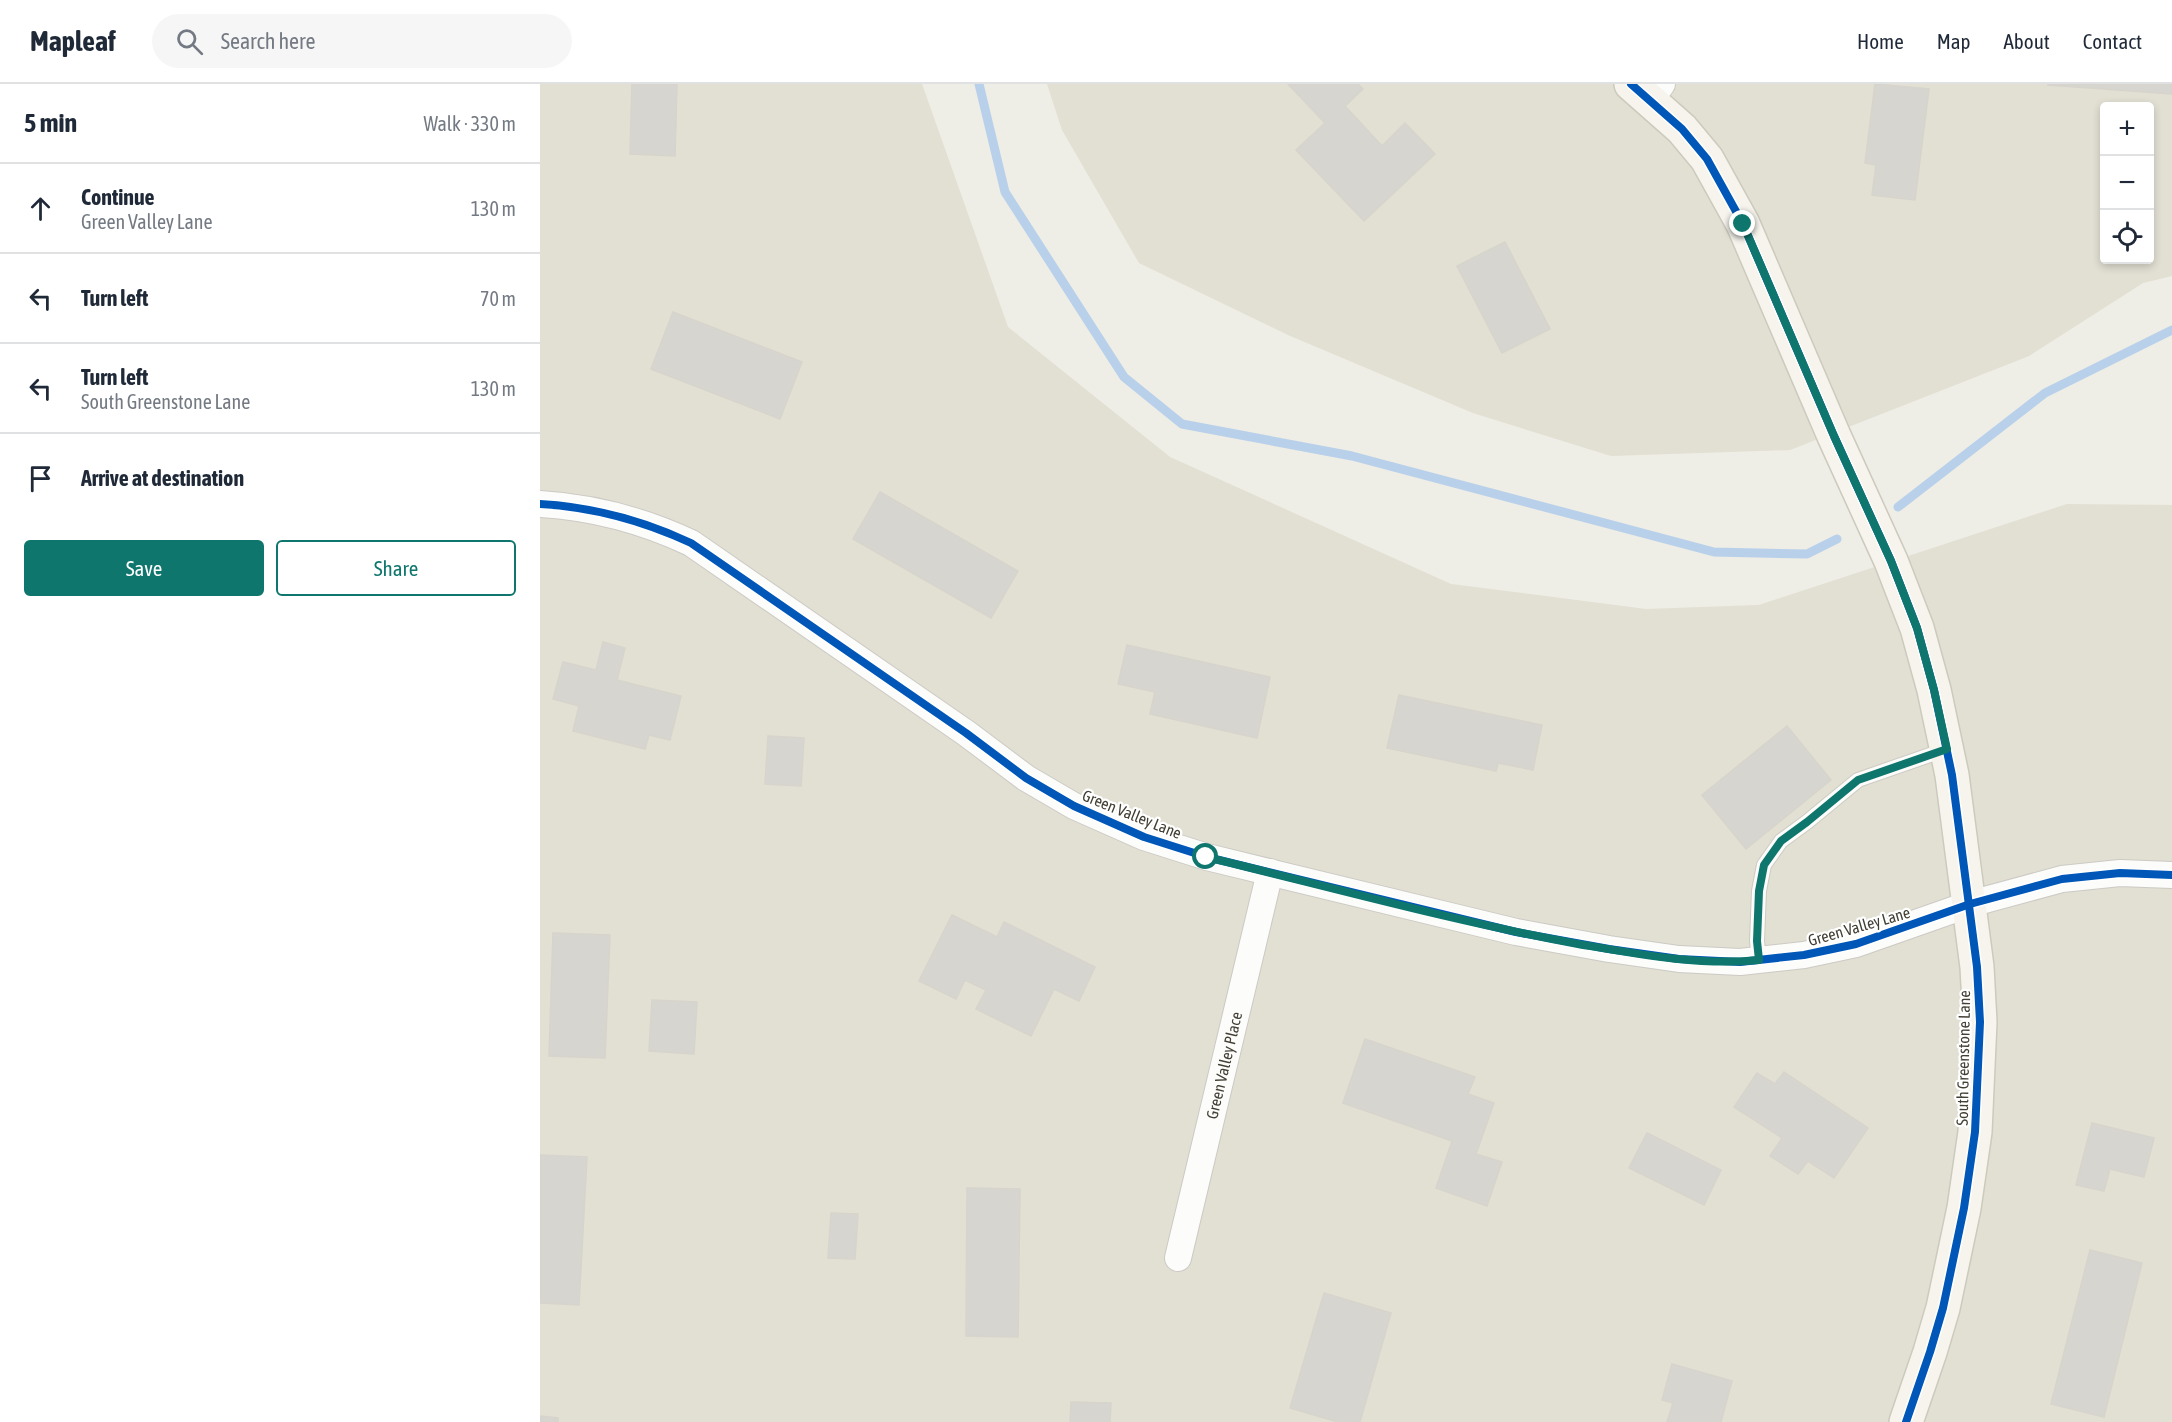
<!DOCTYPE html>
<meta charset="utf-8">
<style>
body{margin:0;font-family:"Asap Condensed",sans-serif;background:#f6f6f7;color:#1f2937}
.controls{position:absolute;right:18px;top:18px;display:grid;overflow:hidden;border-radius:6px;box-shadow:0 3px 9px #0003}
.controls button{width:54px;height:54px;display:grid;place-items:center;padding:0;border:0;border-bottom:2px solid #e0e1e3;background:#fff;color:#1f2937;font:30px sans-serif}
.stop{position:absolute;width:18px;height:18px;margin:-14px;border:4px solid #0f766e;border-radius:50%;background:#fff}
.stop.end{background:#0f766e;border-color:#fff;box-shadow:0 2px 6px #0008}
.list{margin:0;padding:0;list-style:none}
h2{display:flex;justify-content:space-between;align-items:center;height:78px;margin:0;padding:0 24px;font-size:26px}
h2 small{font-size:20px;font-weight:400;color:#747a83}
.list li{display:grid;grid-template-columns:39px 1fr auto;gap:18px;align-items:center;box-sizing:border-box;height:90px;padding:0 24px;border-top:2px solid #e0e1e3}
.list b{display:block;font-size:22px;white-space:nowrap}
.list p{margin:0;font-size:20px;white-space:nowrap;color:#747a83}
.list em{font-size:20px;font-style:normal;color:#747a83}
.actions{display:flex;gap:12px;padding:18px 24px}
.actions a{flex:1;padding:14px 0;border:2px solid #0f766e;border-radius:6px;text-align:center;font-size:21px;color:#0f766e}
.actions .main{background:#0f766e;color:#fff}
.icon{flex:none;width:33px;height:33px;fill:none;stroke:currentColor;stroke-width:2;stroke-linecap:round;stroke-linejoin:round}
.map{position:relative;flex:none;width:1632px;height:1338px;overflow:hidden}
header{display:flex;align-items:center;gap:36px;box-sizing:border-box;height:84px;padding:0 30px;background:#fff;border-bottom:2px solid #e0e1e3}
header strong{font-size:28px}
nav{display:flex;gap:33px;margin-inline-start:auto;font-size:21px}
.search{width:420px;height:54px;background:#f6f6f7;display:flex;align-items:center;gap:15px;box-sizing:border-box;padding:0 21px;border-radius:33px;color:#747a83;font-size:22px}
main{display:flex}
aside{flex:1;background:#fff}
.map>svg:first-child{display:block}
</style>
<header>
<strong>Mapleaf</strong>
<div class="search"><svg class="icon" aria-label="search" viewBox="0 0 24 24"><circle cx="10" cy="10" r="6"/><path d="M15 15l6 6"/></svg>Search here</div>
<nav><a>Home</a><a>Map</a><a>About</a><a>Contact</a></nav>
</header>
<main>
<aside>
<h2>5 min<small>Walk · 330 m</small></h2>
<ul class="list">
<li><svg class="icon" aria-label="ahead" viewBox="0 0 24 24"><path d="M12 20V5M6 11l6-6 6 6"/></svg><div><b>Continue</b><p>Green Valley Lane</p></div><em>130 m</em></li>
<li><svg class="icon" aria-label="left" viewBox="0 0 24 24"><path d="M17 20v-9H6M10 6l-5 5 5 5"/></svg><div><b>Turn left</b></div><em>70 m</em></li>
<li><svg class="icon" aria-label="left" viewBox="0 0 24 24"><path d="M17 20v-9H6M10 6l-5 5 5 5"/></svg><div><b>Turn left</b><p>South Greenstone Lane</p></div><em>130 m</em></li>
<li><svg class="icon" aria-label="arrive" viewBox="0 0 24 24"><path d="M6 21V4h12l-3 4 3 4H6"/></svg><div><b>Arrive at destination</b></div></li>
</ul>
<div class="actions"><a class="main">Save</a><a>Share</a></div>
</aside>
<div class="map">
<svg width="1632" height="1338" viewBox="0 0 1632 1338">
<rect width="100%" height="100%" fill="#eeede6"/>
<g fill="#e2dfd3" fill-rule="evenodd">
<polygon points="0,0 382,0 468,243 630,373 911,500 1106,525 1219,521 1527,420 1632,421 1632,1338 0,1338"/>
<path d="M507 0H1632V192L1603 199 1489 272 1250 366 1071 372 933 329 748 251 599 179 522 46ZM1564 22H1610V176H1564Z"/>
</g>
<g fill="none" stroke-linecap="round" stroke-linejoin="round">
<g stroke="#b8d0ea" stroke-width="9">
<polyline points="439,0 465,108 584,293 642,340 812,372 1174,468 1267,470 1297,455"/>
<polyline points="1358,423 1505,309 1632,246"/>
</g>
</g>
<g fill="#d7d5cf" stroke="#d6d4cc" stroke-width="1.5">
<polygon points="92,0 137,0 135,72 90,70"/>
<polygon points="748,0 818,0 823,5 805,22 842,62 865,39 895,70 824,137 756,66 785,39"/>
<polygon points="1335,0 1389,5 1375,116 1332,111 1336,81 1325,79"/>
<polygon points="1508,0 1632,0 1632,10 1508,1"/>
<polygon points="965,158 1010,245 962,269 917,182"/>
<polygon points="133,228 262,278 240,335 111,285"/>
<polygon points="340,408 478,487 451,534 313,455"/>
<polygon points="63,558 85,564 77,596 141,612 130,656 109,651 105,665 33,647 39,622 13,615 23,578 56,586"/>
<polygon points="587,561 730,593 717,654 610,630 615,608 578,600"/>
<polygon points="859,611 1002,641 993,686 958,679 956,687 847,664"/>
<polygon points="1247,642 1291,696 1206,765 1162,711"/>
<polygon points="228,652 264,654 261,702 225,700"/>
<polygon points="412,831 457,853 464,838 555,883 539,917 514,905 491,952 436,925 446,906 425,896 416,915 379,897"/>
<polygon points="13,849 70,851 65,974 9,972"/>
<polygon points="112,916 157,918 154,970 109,967"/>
<polygon points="825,955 935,993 928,1010 954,1019 936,1070 962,1078 947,1122 896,1104 912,1057 803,1019"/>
<polygon points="1244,988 1328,1044 1294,1094 1268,1077 1258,1090 1230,1072 1242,1054 1194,1023 1217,989 1235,1000"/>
<polygon points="1552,1039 1614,1054 1604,1093 1570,1085 1564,1107 1536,1101"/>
<polygon points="1107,1049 1181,1086 1164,1121 1089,1084"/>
<polygon points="0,1071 47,1073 39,1221 0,1219"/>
<polygon points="427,1104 480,1105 478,1253 426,1252"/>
<polygon points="291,1129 318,1130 315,1175 288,1174"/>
<polygon points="1550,1166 1602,1179 1564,1333 1511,1320"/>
<polygon points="784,1209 851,1229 820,1338 798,1338 750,1324"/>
<polygon points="1132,1280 1192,1297 1181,1338 1127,1338 1133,1319 1122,1316"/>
<polygon points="531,1318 571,1319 570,1338 530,1338"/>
<polygon points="0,1332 18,1334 18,1338 0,1338"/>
</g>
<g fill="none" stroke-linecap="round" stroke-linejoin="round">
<g stroke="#cccac4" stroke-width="16">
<polyline id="lane" points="1219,876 1217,857 1219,807 1224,781 1241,757 1267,738 1318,696 1407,665"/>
</g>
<g stroke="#cccac4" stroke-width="28">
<g id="street">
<polyline points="1109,17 1122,0"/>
<path d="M0 420C52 423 104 437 151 459L426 649 486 694 534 722 604 753 667 773 976 848 1069 865 1139 875 1200 878 1264 871 1316 860 1430 820 1522 795 1580 789 1632 791"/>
<path id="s1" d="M638 1174 730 788"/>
</g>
</g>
<g stroke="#cccabd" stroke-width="36">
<polyline id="secondary" points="1091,0 1142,45 1167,75 1203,140 1294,352 1351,477 1377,544 1394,606 1412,691 1437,883 1440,938 1435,1048 1424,1124 1403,1224 1390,1268 1366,1338"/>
</g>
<use href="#lane" stroke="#fcfcfb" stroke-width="14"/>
<use href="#street" stroke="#fcfcfb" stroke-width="26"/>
<use href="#secondary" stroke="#f6f4ed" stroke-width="33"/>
<g stroke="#fff" stroke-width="11">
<g id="cycleway">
<polyline points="1091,0 1142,45 1167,75 1203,140 1294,352 1351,477 1377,544 1394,606 1412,691 1437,883 1440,938 1435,1048 1424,1124 1403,1224 1390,1268 1366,1338"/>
<path d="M0 420C52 423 104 437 151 459L426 649 486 694 534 722 604 753 667 773 976 848 1069 865 1139 875 1200 878 1264 871 1316 860 1430 820 1522 795 1580 789 1632 791"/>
</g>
</g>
<use href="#cycleway" stroke="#0057b8" stroke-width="8"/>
</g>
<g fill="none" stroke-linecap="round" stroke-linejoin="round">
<path stroke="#0f766e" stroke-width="8" d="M666 773C790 803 913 837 1038 860 1097 870 1160 882 1219 876L1217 857 1219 807 1224 781 1241 757 1267 738 1318 696 1407 665 1394 606 1377 544 1351 477 1294 352 1203 140"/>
</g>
<g text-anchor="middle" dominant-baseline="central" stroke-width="4.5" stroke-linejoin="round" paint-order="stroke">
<g font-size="16" fill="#423f34" stroke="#fff">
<text transform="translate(592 730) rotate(22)">Green Valley Lane</text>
<text transform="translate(1319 842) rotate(-16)">Green Valley Lane</text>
<text transform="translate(1423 974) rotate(-89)">South Greenstone Lane</text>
<text stroke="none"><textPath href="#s1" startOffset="198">Green Valley Place</textPath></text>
</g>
</g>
</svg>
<div class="controls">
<button>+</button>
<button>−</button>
<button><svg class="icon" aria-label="locate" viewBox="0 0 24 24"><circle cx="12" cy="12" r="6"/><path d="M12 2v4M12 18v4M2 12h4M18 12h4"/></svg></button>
</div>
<div class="stop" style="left:666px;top:773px"></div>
<div class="stop end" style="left:1203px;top:140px"></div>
</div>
</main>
